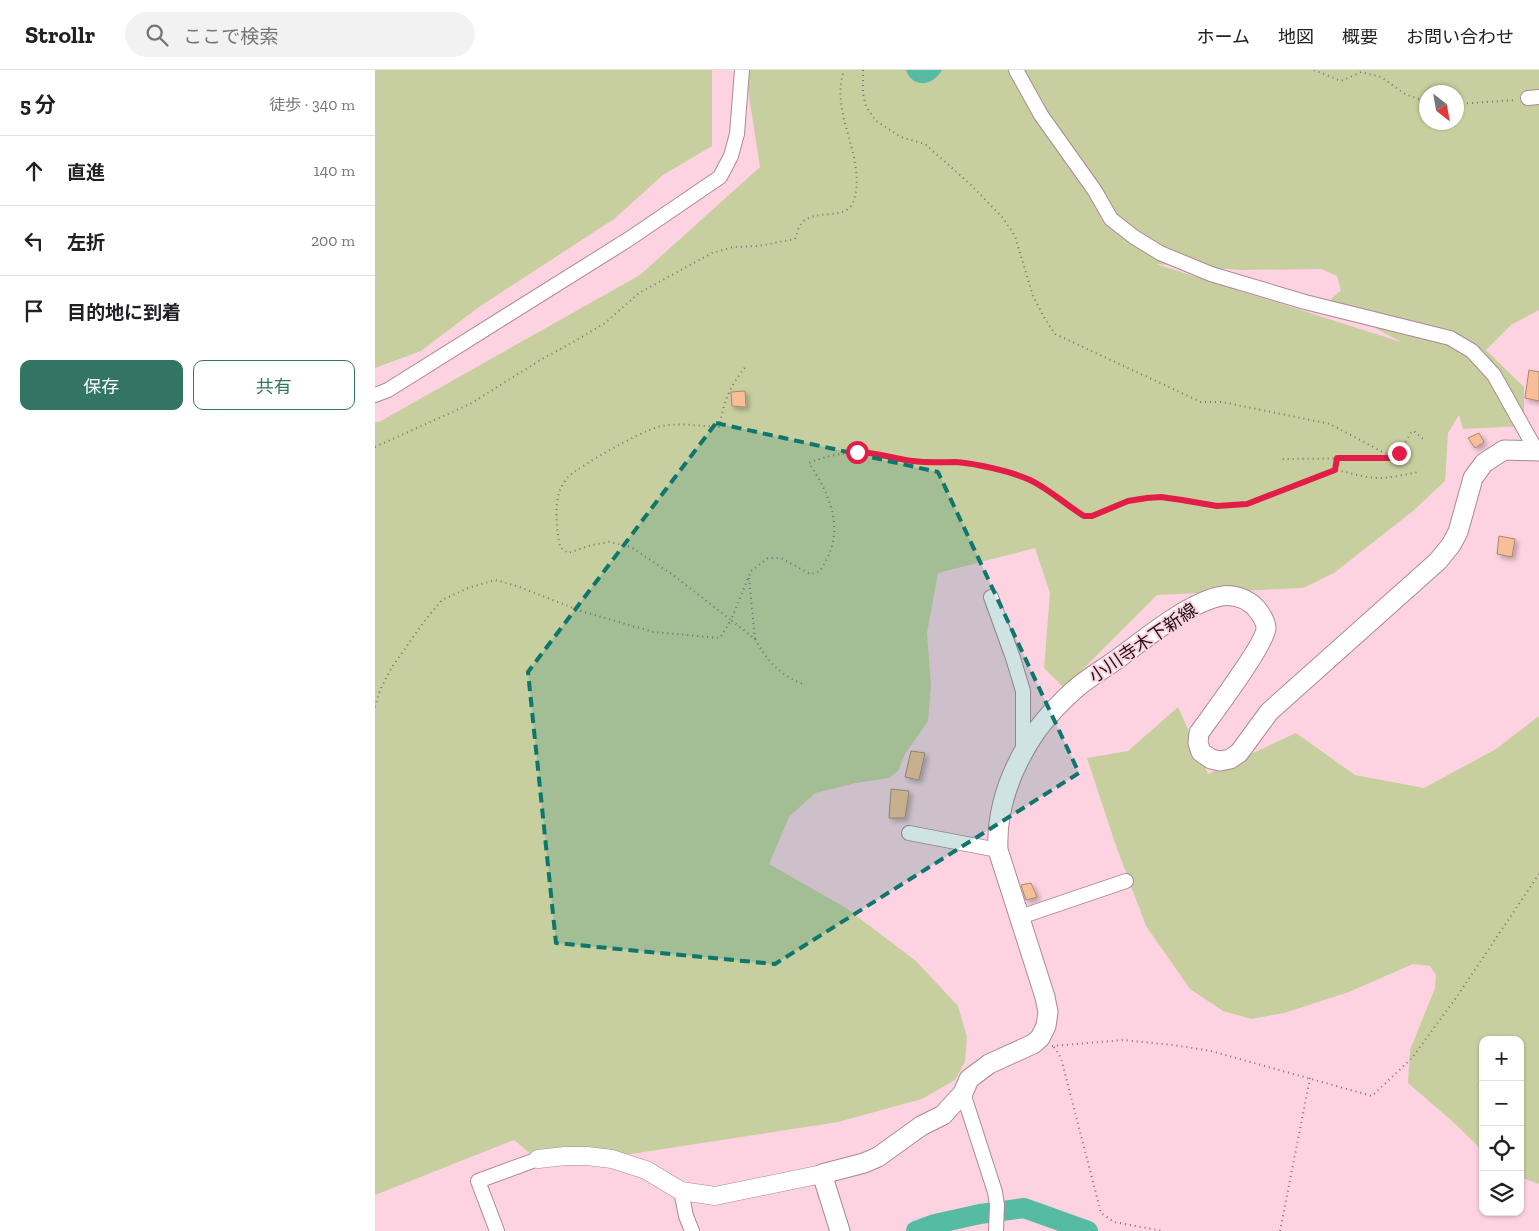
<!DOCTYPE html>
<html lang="ja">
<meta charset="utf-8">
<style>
body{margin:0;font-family:"Zilla Slab","Noto Sans JP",serif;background:#f2f2f2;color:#202124}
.controls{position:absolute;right:15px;bottom:15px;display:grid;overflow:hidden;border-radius:10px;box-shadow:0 1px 4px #0004}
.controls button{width:45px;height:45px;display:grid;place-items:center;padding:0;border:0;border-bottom:1px solid #e0e0e0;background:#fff;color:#202124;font:25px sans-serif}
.compass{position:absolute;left:1044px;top:15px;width:45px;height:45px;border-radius:50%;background:#fff;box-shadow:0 1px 4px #0004;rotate:149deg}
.stop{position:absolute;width:15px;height:15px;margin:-11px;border:4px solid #e11d48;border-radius:50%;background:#fff}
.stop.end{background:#e11d48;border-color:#fff;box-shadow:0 1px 5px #0008}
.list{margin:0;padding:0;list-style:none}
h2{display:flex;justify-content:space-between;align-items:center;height:65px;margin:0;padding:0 20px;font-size:21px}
h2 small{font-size:16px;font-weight:400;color:#757577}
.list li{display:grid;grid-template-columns:32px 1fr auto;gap:15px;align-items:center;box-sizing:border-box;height:70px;padding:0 20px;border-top:1px solid #e0e0e0}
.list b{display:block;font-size:19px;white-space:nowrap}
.list em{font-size:16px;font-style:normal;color:#757577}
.actions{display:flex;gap:10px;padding:15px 20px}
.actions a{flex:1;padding:11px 0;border:1px solid #337565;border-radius:10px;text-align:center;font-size:18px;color:#337565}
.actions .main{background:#337565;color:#fff}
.icon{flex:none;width:28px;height:28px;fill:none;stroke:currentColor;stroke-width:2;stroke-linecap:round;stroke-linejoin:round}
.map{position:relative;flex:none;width:1164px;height:1161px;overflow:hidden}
header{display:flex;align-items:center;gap:30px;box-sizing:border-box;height:70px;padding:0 25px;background:#fff;border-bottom:1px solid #e0e0e0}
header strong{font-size:24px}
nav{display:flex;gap:28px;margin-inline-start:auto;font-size:18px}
.search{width:350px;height:45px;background:#f2f2f2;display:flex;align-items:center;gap:12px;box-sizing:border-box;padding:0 18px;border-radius:28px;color:#757577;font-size:19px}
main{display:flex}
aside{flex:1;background:#fff}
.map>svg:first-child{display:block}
</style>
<header>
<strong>Strollr</strong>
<div class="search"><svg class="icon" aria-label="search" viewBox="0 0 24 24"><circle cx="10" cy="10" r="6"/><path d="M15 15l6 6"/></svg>ここで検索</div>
<nav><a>ホーム</a><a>地図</a><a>概要</a><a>お問い合わせ</a></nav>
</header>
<main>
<aside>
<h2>5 分<small>徒歩 · 340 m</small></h2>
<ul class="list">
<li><svg class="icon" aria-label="ahead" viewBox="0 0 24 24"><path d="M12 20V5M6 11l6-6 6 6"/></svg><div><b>直進</b></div><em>140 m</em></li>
<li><svg class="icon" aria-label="left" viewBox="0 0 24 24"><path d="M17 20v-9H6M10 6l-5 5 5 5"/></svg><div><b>左折</b></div><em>200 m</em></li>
<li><svg class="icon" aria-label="arrive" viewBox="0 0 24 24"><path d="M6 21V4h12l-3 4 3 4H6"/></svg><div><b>目的地に到着</b></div></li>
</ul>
<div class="actions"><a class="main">保存</a><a>共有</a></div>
</aside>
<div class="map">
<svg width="1164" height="1161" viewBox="0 0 1164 1161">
<defs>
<filter id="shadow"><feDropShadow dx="3" dy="3" stdDeviation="2.5" flood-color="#0004"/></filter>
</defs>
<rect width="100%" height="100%" fill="#fdd3e2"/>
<g fill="#c8cf9f" fill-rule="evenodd">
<polygon points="0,0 337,0 337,76 288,105 239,149 104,237 46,281 0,298"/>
<path d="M370 0H1164V240L1136 255 1111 280 1149 317V356L1088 359 1084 345 1073 363 1070 411 1038 441 959 503 928 518 782 525 689 618 669 598 675 523 660 478 563 503 552 563 556 616 553 651 530 684 523 701 514 708 481 713 440 723 414 747 394 794 471 838 541 891 583 936 592 967 590 992 580 1010 547 1029 463 1052 230 1088 163 1090 139 1070 0 1125V352H4L265 205 385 97ZM1052 22H1082V52H1052ZM781 194 866 200 946 199 962 206 966 220 953 232 1026 272Z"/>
<polygon points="803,637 833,704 921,663 980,705 1049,718 1121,679 1164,646 1164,1114 1145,1107 1145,970 1108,970 1108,1081 1076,1050 1033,1013 1035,980 1060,918 1061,905 1055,896 1038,894 974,922 909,943 876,949 848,941 815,919 771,856 740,773 712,688 753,681"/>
</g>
<path fill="#55bca3" d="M531 0H567C558 16 538 19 531 0Z"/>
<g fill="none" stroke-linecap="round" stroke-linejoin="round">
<polyline stroke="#55bca3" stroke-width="20" points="541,1161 560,1154 605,1144 649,1138 713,1161"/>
</g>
<g fill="#f7be98" stroke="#a88872" filter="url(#shadow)">
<polygon points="1154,300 1164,302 1164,331 1150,328"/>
<polygon points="370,321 371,337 357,336 356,322"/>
<polygon points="1104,363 1109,372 1100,378 1093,368"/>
<polygon points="1124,466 1140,469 1137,487 1122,484"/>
<polygon points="536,681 550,683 544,710 530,707"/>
<polygon points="516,719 534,721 530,748 514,748"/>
<polygon points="656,813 662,827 651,830 646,815"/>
</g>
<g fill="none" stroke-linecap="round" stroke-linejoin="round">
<g stroke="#ae8795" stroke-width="16">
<g id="minor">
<polyline points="641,0 666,45 720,121 736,149 759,167 785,183 836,204 930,232 1075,268 1097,281 1119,305 1161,380"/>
<polyline points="1153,28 1164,27"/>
<polyline points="0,325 13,320 254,169 345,107 356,86 362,64 367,0"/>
<polyline points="616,527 638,588 648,621 648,680"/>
<polyline points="534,763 623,780"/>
<polyline points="645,847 751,811"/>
<polyline points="588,1023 620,1122 622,1135 621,1161"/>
<polyline points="306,1121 311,1146 317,1161"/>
<polyline points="122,1161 103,1111 163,1089"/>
</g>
</g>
<g stroke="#ae8795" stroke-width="19">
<polyline id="tertiary" points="163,1089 190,1086 212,1086 237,1089 271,1100 306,1121 340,1126 447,1104"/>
</g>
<g stroke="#ae8795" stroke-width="21">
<path id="secondary" d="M465 1161 447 1104 489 1093 503 1087 546 1056 568 1045 588 1023 594 1009 614 994 658 974 665 968 671 956 673 942 670 927 623 780C621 736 638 695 662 660 671 648 687 631 698 621 711 609 727 600 741 590 769 570 813 532 847 526 859 524 873 529 881 538 885 543 891 551 891 558 891 573 836 646 824 663L823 673 826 682 836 689 845 691 855 689 864 683 894 642 1063 491 1076 475 1083 462 1098 408 1109 393 1129 380 1164 381"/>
</g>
<g stroke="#886c77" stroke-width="2" stroke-dasharray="1 4" stroke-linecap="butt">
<polyline points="488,0 488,24 491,36 500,50 526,67 550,74 595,114 628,148 640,166 658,226 670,249 680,264 826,332 847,332 955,354 1019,388 906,389"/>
<polyline points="939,0 966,11 986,2 1006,7 1030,24 1052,32"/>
<polyline points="1082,34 1140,30"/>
<path d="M0 377 95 334 167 289 200 271 230 253 264 223 337 183 358 177 383 176 420 169C422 164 423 158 426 154 438 137 472 153 479 130 492 88 454 43 469 0"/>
<path d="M962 388 959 400C975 402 988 408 1003 408 1017 408 1031 404 1044 402"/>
<polyline points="1019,388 1024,383 1037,361 1040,362 1048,369"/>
<path d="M374 508 380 569 356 550 376 501 393 488H406L435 504 444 502C472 464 457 428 434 393L447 388 465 384 497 382 537 391 605 395 655 410 709 446H717L753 431 772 428 786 427 807 429 842 436 872 434 959 400"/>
<path d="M380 569C392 591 405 605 428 614"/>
<path d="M0 637 5 620 17 597 51 549 67 530 93 518 120 510 142 516 206 541 278 562 345 568 356 550 298 505 256 477 234 472 217 475 193 483 185 477C182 463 179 434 185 420 187 416 190 410 193 407 206 395 266 361 283 357 302 352 324 356 344 357 350 329 354 317 372 295"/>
<polyline points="677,976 749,970 798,975 836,981 997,1026 1037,988 1083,925 1164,804"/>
<polyline points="679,977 686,988 726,1143 739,1152 788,1161"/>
<polyline points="905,1161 935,1008"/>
</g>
<use href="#minor" stroke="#fff" stroke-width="14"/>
<use href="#tertiary" stroke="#fff" stroke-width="18"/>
<use href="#secondary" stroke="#fff" stroke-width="19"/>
</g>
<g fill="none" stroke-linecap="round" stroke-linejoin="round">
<path stroke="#e11d48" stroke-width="6" d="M482 382C501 382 519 389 538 391 553 393 566 392 581 392 603 394 635 401 655 410 674 419 691 435 709 446H717L753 431 772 428 786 427 807 430 842 436 872 434 960 400 962 388H1019L1024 383"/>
</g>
<path fill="#0f766e" fill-opacity="0.2" stroke="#0f766e" stroke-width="4" stroke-dasharray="10 6" stroke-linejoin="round" d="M341 353 563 402 704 703 400 894 181 873 153 602Z"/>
<g text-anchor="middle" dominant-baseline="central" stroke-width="4" stroke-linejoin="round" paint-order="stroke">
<g font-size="18" fill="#1e1016" stroke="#fdd3e2">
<text transform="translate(768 573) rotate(-34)">小川寺木下新線</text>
</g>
</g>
</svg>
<div class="controls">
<button>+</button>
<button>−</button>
<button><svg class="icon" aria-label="locate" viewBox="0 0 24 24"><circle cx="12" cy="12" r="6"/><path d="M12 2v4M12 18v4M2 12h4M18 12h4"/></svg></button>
<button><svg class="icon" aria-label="layers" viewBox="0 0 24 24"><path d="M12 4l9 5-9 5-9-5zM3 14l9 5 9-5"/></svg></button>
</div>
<svg class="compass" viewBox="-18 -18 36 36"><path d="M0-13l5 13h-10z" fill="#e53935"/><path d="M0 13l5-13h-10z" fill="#757577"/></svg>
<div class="stop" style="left:482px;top:382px"></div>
<div class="stop end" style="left:1024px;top:383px"></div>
</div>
</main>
